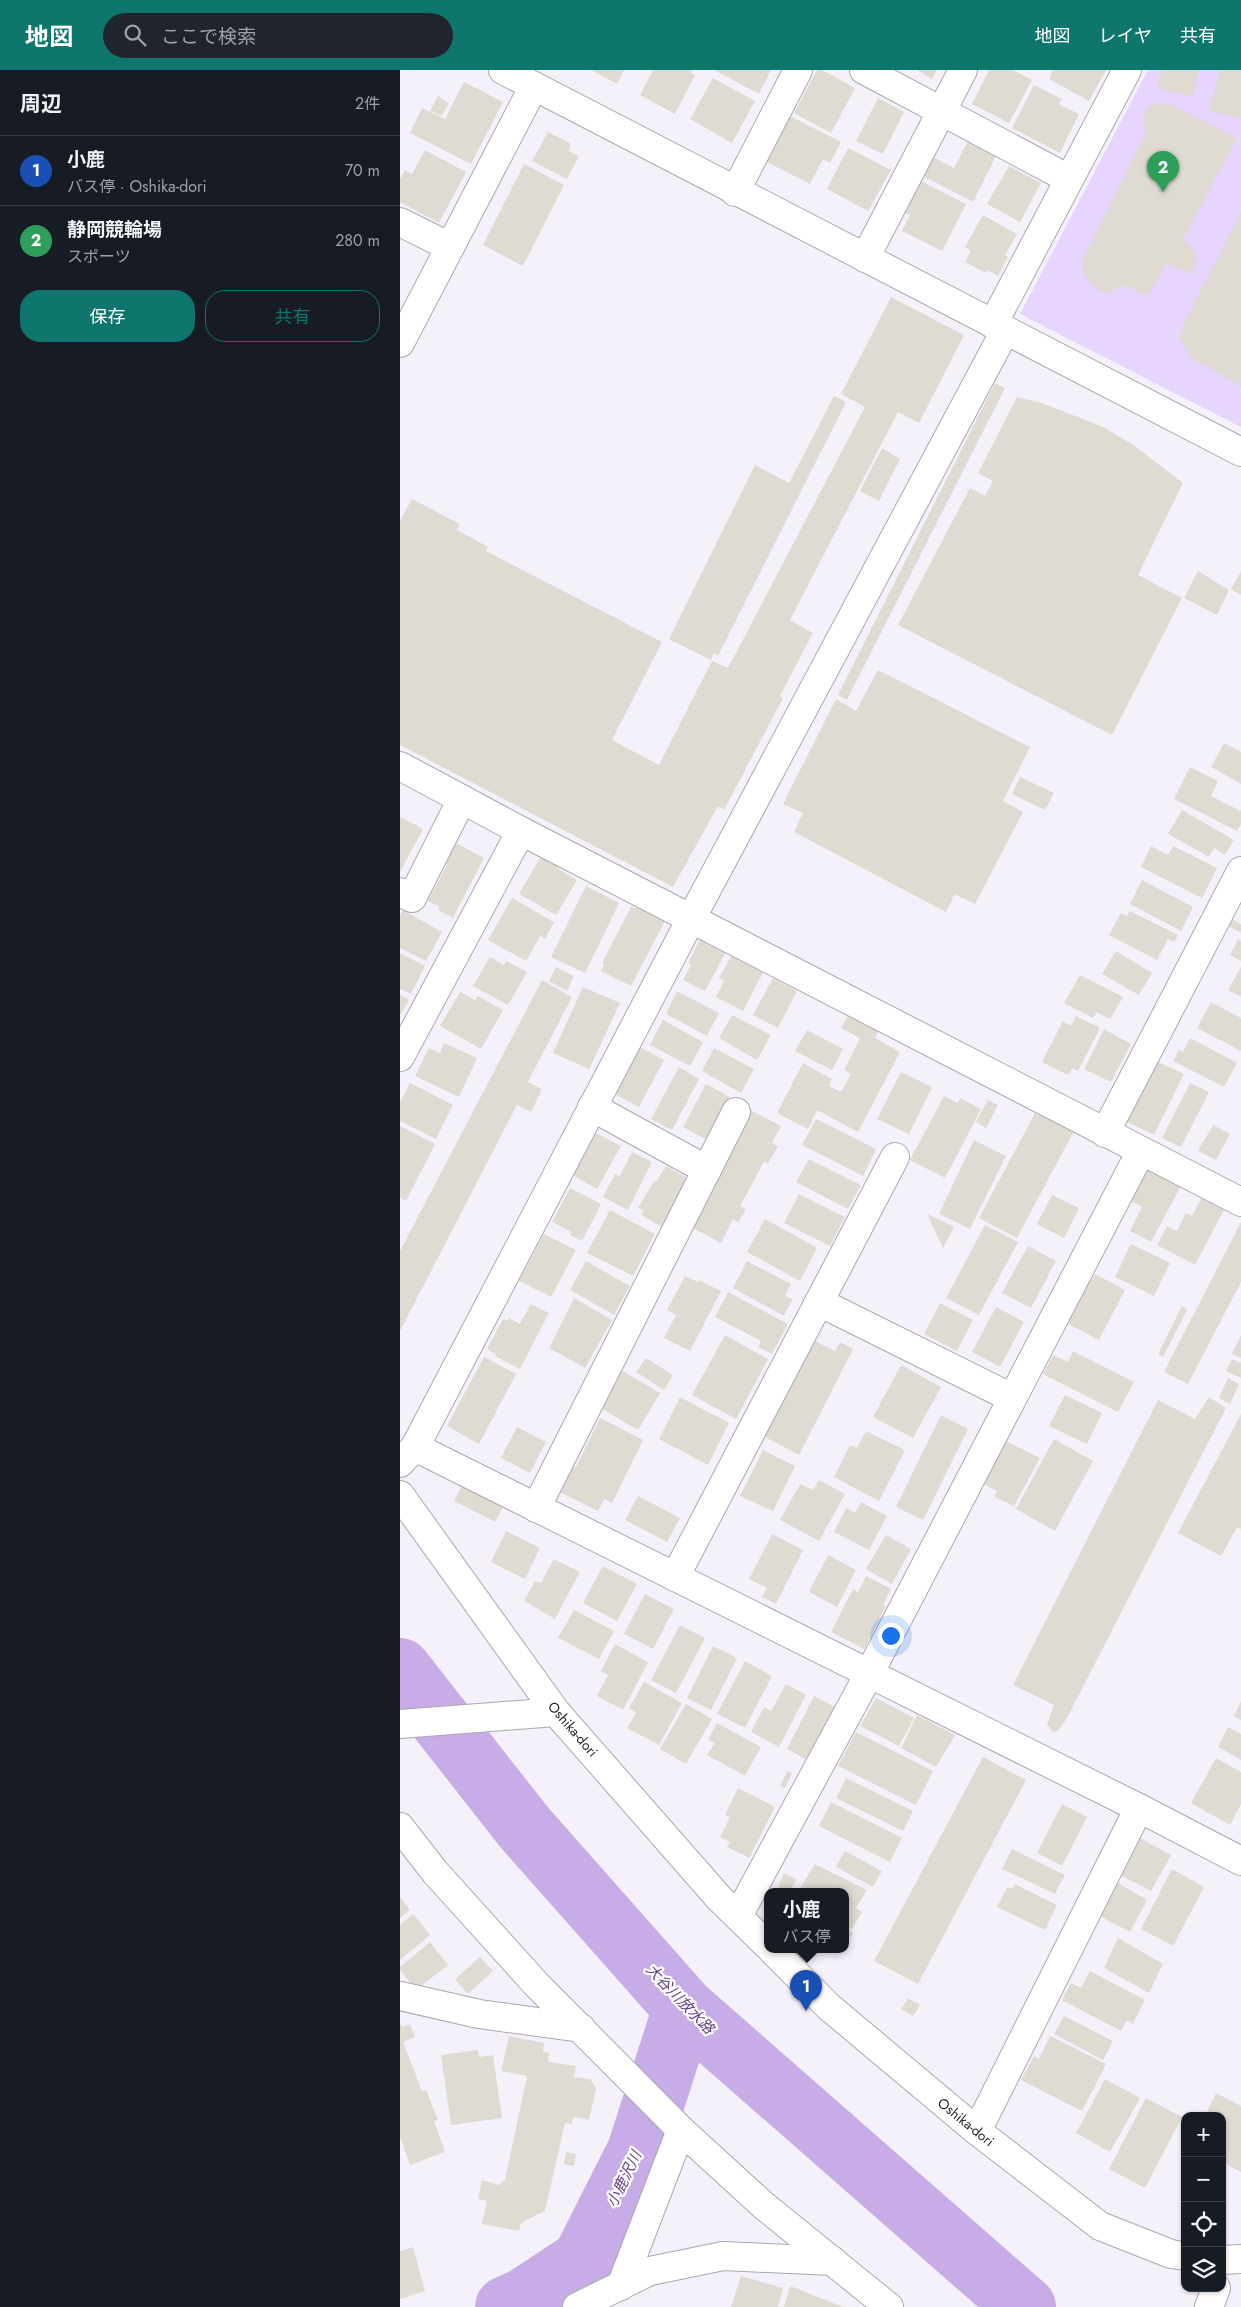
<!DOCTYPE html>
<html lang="ja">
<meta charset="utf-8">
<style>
body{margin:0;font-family:Jost,"Noto Sans JP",sans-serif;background:#20242c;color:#f1f3f6}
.controls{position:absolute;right:15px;bottom:15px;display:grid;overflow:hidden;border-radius:10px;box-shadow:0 1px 4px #0004}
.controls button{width:45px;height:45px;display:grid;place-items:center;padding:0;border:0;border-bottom:1px solid #363941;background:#171b24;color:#f1f3f6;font:25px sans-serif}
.you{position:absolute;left:490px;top:1565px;width:18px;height:18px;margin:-12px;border:4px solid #fff;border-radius:50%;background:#1a73e8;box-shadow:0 0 0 8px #1a73e833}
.badge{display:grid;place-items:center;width:32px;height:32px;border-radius:50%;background:#0f766e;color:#fff;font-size:16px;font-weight:700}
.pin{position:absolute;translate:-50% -41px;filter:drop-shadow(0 1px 2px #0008)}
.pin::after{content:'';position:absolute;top:26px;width:18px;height:15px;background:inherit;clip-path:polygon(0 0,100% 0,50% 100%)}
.popup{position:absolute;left:364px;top:1818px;width:85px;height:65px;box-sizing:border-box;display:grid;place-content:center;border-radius:10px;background:#171b24;filter:drop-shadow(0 1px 4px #0005);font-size:16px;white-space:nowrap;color:#9ea1a6}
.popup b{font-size:19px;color:#f1f3f6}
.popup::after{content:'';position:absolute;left:50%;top:100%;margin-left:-10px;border:10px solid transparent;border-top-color:#171b24}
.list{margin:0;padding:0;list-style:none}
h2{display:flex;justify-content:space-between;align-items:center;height:65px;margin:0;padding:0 20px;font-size:21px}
h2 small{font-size:16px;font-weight:400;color:#9ea1a6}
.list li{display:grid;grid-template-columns:32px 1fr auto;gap:15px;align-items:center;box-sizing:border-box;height:70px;padding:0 20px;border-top:1px solid #363941}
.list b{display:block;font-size:19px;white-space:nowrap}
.list p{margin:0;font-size:16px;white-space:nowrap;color:#9ea1a6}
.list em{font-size:16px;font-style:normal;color:#9ea1a6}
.actions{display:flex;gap:10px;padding:15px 20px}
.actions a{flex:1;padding:11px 0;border:1px solid #0f766e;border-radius:20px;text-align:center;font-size:18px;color:#0f766e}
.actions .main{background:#0f766e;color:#fff}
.icon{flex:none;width:28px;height:28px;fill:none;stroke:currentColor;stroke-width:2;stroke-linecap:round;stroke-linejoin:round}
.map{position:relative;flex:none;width:841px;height:2237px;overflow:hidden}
header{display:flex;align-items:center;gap:30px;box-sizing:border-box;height:70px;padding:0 25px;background:#0f766e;color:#fff}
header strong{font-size:24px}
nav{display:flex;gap:28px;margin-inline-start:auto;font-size:18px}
.search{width:350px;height:45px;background:#20242c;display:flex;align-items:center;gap:12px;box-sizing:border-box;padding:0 18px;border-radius:28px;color:#9ea1a6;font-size:19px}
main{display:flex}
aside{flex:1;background:#171b24}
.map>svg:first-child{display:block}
</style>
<header>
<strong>地図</strong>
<div class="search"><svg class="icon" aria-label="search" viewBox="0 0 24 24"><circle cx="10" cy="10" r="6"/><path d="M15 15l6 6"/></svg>ここで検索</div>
<nav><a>地図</a><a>レイヤ</a><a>共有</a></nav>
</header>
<main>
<aside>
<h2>周辺<small>2件</small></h2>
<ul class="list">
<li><span class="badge" style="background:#1a4fb4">1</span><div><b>小鹿</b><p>バス停 · Oshika-dori</p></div><em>70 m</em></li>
<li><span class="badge" style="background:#2e9e5b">2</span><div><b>静岡競輪場</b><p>スポーツ</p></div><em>280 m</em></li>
</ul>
<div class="actions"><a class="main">保存</a><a>共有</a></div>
</aside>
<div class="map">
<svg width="841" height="2237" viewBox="0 0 841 2237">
<rect width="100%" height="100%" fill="#f5f1fa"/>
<polygon fill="#e7d4ff" points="748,0 841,0 841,357 620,244"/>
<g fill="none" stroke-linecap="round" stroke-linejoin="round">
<g stroke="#c8ace8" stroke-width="62">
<polyline points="0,1599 124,1757 284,1938 625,2237"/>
<polyline points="106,2237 124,2229 183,2190 238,2081 284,1938"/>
</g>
</g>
<g fill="#dfdbd2">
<polygon points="191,0 224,0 217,14"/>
<polygon points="253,0 292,0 291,3 295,5 275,44 240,25"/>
<polygon points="314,0 371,0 359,24"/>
<polygon points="417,0 422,0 455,18 431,63 394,43"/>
<polygon points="517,0 537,0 532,9"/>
<polygon points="589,0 613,0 632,10 609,53 572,34"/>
<polygon points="653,0 706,0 689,31 649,9"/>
<polygon points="762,0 800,0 792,27 757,18"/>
<polygon points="820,0 841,0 841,47 808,42"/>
<polygon points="313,8 355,31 332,73 290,49"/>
<polygon points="64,12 103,32 71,94 10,63 22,38 45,49"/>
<polygon points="634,15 662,29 659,34 679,44 660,83 612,58"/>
<polygon points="38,26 49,33 42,46 30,41"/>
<polygon points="478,28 504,42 483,84 456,71"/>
<polygon points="757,33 769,34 837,68 783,169 792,178 797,190 790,204 766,193 748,226 723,215 712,221 704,223 694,217 682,201 684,187 746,62 742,50 746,39"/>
<polygon points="388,45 441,72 430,93 423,89 410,114 367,92 379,70 376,68"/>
<polygon points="148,62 171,74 168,81 179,86 167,109 132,91"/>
<polygon points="568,71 596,86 573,132 523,106 533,87 554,98"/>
<polygon points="448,78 491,100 468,141 427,119"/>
<polygon points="25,80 66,102 39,153 0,132 0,109 5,100 12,104"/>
<polygon points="124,94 164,115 123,196 83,175"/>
<polygon points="609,96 641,113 620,152 587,134"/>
<polygon points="521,111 566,134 542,181 502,161 510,145 505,143"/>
<polygon points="841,143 841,316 793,289 785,279 780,266 784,252"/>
<polygon points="583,145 617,164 605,185 608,187 598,206 588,200 586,203 565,192 571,181 565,177"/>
<polygon points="491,227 564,265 519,353 498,342 390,550 413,563 380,626 383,628 324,740 318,736 273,817 0,675 0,451 12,429 60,454 57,460 88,477 86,481 262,572 212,670 259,695 312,591 328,598 465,337 441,324"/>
<polygon points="595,313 605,318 447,630 438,625"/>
<polygon points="434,326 446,332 318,586 314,583 311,590 269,569 355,395 389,413"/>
<polygon points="617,327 642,333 703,357 732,374 783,413 738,505 782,528 712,665 498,555 570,418 585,426 593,411 578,403"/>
<polygon points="482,378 500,389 479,431 460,421"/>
<polygon points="798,501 829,520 817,545 784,528"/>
<polygon points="841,501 841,525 831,519"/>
<polygon points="478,600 630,677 603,731 623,742 575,834 555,824 546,842 394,762 403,743 383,734 436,629 456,641"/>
<polygon points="824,673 841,682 841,714 811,697"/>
<polygon points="790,697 818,711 811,726 841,741 841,754 837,761 774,729"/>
<polygon points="620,707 654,723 645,740 612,724"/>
<polygon points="782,740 834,770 825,785 814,778 809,787 768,764"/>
<polygon points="1,747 23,759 0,802 0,749"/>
<polygon points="54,772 84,788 53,848 38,840 40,837 28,831 47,795 44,793"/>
<polygon points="751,776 768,785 773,776 817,798 802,828 741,797"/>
<polygon points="147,782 162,791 157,798 177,810 156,845 119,824 140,788 142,790"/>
<polygon points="742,810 793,837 781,861 730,834"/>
<polygon points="186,816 219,833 185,903 151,887"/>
<polygon points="112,828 154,852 145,869 140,866 126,891 88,870"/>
<polygon points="237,836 265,851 231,916 201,901 204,895 202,893 231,837 236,839"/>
<polygon points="3,840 42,862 26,891 0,878 0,846"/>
<polygon points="730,841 778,865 774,872 768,869 757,890 709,865 721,843 727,846"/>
<polygon points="832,849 841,854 841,863 828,856"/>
<polygon points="301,867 327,880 305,921 283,910 291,895 288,893"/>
<polygon points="838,869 841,871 841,891 830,885"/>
<polygon points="716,881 752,903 739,925 702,904"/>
<polygon points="0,883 25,896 11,924 0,919"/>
<polygon points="342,884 366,897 343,941 316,927 324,911 319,908 332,885 339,889"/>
<polygon points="90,887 104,895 106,891 127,902 108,935 73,916"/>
<polygon points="156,897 174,906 167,921 149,911"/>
<polygon points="841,897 841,927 828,920"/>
<polygon points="680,905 723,927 710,949 696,942 693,948 664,933"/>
<polygon points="373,908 397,921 378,958 353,945"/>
<polygon points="142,910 172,927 128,1012 142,1019 131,1042 117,1035 0,1261 0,1181"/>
<polygon points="183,917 220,933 189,999 153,983"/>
<polygon points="277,921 319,943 307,966 266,944"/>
<polygon points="60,922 75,930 78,926 103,940 81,979 40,956"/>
<polygon points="0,925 9,930 0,946"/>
<polygon points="811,932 841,948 841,981 797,958"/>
<polygon points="451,940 481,956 475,968 500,982 458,1062 417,1040 408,1059 377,1043 403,993 432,1009 429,1016 441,1022 451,1004 444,1000 460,968 441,958"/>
<polygon points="332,945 371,965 357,990 319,968"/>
<polygon points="676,946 700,958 678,1001 672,998 668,1005 642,992 663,951 671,956"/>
<polygon points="263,950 303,972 290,996 250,975"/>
<polygon points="704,959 731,974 711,1012 684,999"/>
<polygon points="407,960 443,979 432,1000 395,981"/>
<polygon points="790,968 837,993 824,1017 773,991 779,980 783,982"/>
<polygon points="44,973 77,988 59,1027 15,1006 29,978 40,983"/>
<polygon points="236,975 264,990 239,1037 211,1022"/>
<polygon points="314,978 354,999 341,1023 302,1001"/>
<polygon points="756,991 784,1004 754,1065 726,1051"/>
<polygon points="279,997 299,1009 272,1060 251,1049"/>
<polygon points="501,1002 532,1017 509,1064 477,1049"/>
<polygon points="10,1013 53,1035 36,1069 0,1051 0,1032"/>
<polygon points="790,1013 809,1022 781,1077 762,1068"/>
<polygon points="306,1014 330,1027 307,1070 283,1057"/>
<polygon points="544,1026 558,1033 560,1028 581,1039 545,1108 510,1090"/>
<polygon points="588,1030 598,1035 586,1058 576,1052"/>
<polygon points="348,1039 381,1056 372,1073 378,1076 368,1094 364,1092 340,1136 346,1139 338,1153 333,1149 321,1173 287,1155"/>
<polygon points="643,1039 676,1057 617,1168 579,1148 635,1043 639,1046"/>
<polygon points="416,1049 476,1079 463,1106 402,1075"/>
<polygon points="813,1055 830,1064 816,1090 798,1081"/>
<polygon points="0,1056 35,1074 6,1131 0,1127"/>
<polygon points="192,1061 221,1076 197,1119 169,1103"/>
<polygon points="574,1070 606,1086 570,1159 539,1144"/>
<polygon points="232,1082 252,1092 228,1140 203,1127 215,1104 220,1106"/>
<polygon points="409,1089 461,1115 448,1139 396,1112"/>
<polygon points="266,1096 293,1111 265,1159 241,1145 244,1141 238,1138 254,1111 256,1112"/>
<polygon points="747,1099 781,1116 751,1172 730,1161 742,1137 731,1131"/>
<polygon points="170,1118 201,1134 182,1171 170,1165 171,1162 152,1152"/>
<polygon points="399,1124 445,1147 430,1176 384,1153"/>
<polygon points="652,1125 679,1138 664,1168 637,1154"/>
<polygon points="803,1125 826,1136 795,1195 757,1175 767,1156 777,1161 786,1143 792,1146"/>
<polygon points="210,1140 255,1164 233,1206 187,1183"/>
<polygon points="527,1144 554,1157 543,1178"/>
<polygon points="365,1149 417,1178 400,1211 347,1182"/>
<polygon points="841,1152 841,1212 788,1314 764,1302"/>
<polygon points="585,1155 618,1172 579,1245 546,1228"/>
<polygon points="144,1164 176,1180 151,1227 119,1211"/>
<polygon points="731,1174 770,1193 754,1226 715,1207"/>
<polygon points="628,1176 656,1191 631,1238 602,1223"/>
<polygon points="186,1191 230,1216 214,1245 170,1220"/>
<polygon points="347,1191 391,1214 385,1226 393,1229 384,1246 333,1218"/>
<polygon points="695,1204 725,1220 699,1270 666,1253 689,1208 692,1210"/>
<polygon points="285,1206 298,1212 299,1210 321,1221 290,1281 264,1268 276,1245 267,1240"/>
<polygon points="328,1222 388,1254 372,1284 358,1277 361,1271 315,1247"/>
<polygon points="174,1228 212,1250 185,1298 149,1278"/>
<polygon points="540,1233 573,1250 557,1281 524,1264"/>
<polygon points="131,1234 149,1243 120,1299 95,1286 96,1284 87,1279 103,1249 107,1251 109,1248 120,1254"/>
<polygon points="782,1236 787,1240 763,1287 758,1284"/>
<polygon points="596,1237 624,1252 600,1297 572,1282"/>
<polygon points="325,1265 368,1289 336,1349 292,1325"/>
<polygon points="841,1265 841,1288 832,1284"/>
<polygon points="415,1271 435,1281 440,1272 453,1279 399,1385 365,1367"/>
<polygon points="673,1281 734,1312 718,1342 643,1304 653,1285 668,1292"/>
<polygon points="84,1287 116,1304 79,1374 47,1356"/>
<polygon points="246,1288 273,1305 264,1320 236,1302"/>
<polygon points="832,1289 841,1293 841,1308 826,1301"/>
<polygon points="501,1295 541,1317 513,1368 473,1347"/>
<polygon points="221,1300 260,1323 238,1360 199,1337"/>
<polygon points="828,1308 839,1314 830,1334 819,1328"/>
<polygon points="665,1325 702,1343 687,1374 649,1356"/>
<polygon points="280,1327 329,1353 308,1395 259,1369"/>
<polygon points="809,1327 826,1338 667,1648 658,1661 653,1662 647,1654 654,1635 613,1615 758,1330 795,1349"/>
<polygon points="841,1344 841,1459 837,1457 821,1486 778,1463"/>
<polygon points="541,1345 568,1359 523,1450 496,1437"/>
<polygon points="200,1348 243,1370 212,1433 204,1429 198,1441 155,1420 168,1393 176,1397"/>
<polygon points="117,1357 146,1372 130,1403 101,1388"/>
<polygon points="466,1361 505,1380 479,1431 434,1407 450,1375 457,1378"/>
<polygon points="654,1369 693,1391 655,1461 616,1439"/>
<polygon points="604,1370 640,1388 614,1436 594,1427 597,1421 584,1414 590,1402 588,1400"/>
<polygon points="363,1380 395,1396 373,1441 340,1426"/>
<polygon points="66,1409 107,1429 95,1452 54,1431"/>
<polygon points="419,1410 445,1424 419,1471 380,1450 400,1414 413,1420"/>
<polygon points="238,1426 280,1448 267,1472 225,1450"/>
<polygon points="461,1432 487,1446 469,1480 434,1462 446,1438 455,1443"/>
<polygon points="106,1461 140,1478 125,1509 91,1492"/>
<polygon points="372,1464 403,1480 376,1534 362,1527 367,1518 349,1509"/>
<polygon points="486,1465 511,1479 492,1514 466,1499"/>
<polygon points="428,1485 456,1500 437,1537 409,1522"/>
<polygon points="154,1489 180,1502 155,1549 124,1531 135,1511 141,1513"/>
<polygon points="203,1496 237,1514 217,1551 183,1533"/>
<polygon points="466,1506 491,1519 483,1535 486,1536 464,1579 431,1562 453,1519 458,1522"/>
<polygon points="245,1524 274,1539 253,1579 224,1564"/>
<polygon points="174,1540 214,1561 199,1589 158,1568"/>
<polygon points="280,1555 305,1568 276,1623 251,1610"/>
<polygon points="215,1574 248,1592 223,1640 197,1626 208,1605 201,1601"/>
<polygon points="313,1576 337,1588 311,1640 287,1628"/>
<polygon points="345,1591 372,1606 345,1658 317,1644"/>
<polygon points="244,1612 282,1633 259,1675 227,1658 236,1643 229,1638"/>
<polygon points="386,1614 406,1625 379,1677 351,1662 364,1637 371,1641"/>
<polygon points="414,1626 441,1640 413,1693 387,1679"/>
<polygon points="476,1628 514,1648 499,1676 460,1656"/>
<polygon points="841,1631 841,1650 834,1646"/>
<polygon points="286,1634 312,1649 286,1694 260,1679"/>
<polygon points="517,1645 555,1665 536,1697 501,1678"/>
<polygon points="317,1653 361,1677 345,1706 307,1685 315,1673 308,1670"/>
<polygon points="828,1657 841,1664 841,1690 818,1677"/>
<polygon points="456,1662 533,1701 516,1735 438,1696"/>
<polygon points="583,1687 626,1710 518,1914 474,1891"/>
<polygon points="816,1688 841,1702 841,1734 830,1755 791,1733"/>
<polygon points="387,1701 392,1703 385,1718 380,1716"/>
<polygon points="446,1708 513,1741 503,1761 436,1728"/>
<polygon points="338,1718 375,1737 349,1788 327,1777 330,1772 320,1767 330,1747 325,1745"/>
<polygon points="431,1732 502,1768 490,1792 419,1756"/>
<polygon points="662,1734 687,1747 662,1796 637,1783"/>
<polygon points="738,1767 771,1785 751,1821 718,1804"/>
<polygon points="612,1779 665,1805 655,1824 602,1799"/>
<polygon points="445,1781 482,1801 473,1817 436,1797"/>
<polygon points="415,1794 467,1820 456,1838 462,1842 452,1859 445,1854 445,1822 398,1822"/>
<polygon points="772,1799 804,1817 773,1876 741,1859"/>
<polygon points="384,1803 396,1809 390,1822 378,1818"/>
<polygon points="713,1810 747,1830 730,1862 694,1843"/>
<polygon points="615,1814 657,1835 645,1860 597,1837 607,1817 612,1819"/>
<polygon points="0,1827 10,1840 0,1848"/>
<polygon points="13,1844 30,1865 0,1890 0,1855"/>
<polygon points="445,1859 453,1863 445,1876"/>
<polygon points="718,1868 763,1894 749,1923 704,1898"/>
<polygon points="30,1872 48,1895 16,1920 0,1900 0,1897"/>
<polygon points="80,1887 93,1901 68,1924 55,1909"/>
<polygon points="690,1901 745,1930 733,1954 727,1950 721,1961 662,1930 671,1913 681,1918"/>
<polygon points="508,1928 520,1935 513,1946 501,1939"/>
<polygon points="664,1946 713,1971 703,1990 654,1964"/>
<polygon points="0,1952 2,1957 10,1954 15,1967 3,1972 22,2021 26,2020 38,2050 34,2051 45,2082 10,2095 0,2067"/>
<polygon points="109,1966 144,1973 143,1982 149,1983 148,1992 176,1996 174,2007 190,2009 196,2018 189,2050 173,2047 172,2054 165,2053 145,2141 121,2153 119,2161 82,2154 87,2131 78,2129 82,2110 99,2115 105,2110 127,2006 101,2001"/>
<polygon points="650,1966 706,1994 682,2041 621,2010 634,1986 639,1989"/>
<polygon points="78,1980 79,1987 93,1985 102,2048 51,2055 41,1985"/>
<polygon points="705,2009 740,2028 710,2082 676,2063"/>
<polygon points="816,2023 841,2036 841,2102 822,2092 822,2046 805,2046"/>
<polygon points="746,2028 782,2047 745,2118 709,2099"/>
<polygon points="166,2082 176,2084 174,2096 164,2094"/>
<polygon points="13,2177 25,2221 0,2229 0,2181"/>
<polygon points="341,2206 383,2218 378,2237 331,2237"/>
<polygon points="390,2216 443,2237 384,2237"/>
</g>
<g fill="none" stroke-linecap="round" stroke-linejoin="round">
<g stroke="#aba7b0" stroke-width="30">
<g id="minor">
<polyline points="464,0 669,109"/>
<polyline points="335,122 398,0"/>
<polyline points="0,152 50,177"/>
<polyline points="465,188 563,0"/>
<polyline points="593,254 727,0"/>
<polyline points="0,273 134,16"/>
<polyline points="0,696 121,761 841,1132"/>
<polyline points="0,822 12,828 62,729"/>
<polyline points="0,987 121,761"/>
<polyline points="192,1037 307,1100"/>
<polyline points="705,1063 841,801"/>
<polyline points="419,1232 612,1328"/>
<polyline points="15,1377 739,1738 841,1791"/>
<polyline points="0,1393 15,1377 291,849 605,261"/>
<polyline points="136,1438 336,1042"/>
<polyline points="275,1507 495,1087"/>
<polyline points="338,1846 469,1604 741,1081"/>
<polyline points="0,1926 79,1944 181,1958"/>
<polyline points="577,2061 739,1738"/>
<polyline points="221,2216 281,2060"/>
<polyline points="177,2237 250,2201 323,2186 433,2191"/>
</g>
</g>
<g stroke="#aba7b0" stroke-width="30">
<g id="tertiary">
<polyline points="103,0 841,382"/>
<polyline points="0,1425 156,1642 319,1828 367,1875"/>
<polyline points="0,1654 156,1642"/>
<polyline points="0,1757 35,1802 136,1914 281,2060 363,2135 489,2237"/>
<polyline points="372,1880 429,1937 577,2061 700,2156 771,2184 785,2186"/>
<polyline points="822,2190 841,2189"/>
<polyline points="809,2237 816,2218"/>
</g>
</g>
<use href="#minor" stroke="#fff" stroke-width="28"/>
<use href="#tertiary" stroke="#fff" stroke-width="28"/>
</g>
<g text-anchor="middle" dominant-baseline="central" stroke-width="4.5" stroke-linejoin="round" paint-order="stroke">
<g font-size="14" fill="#252427" stroke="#fff">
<text transform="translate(173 1659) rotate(49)">Oshika-dori</text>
<text transform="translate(566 2052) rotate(39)">Oshika-dori</text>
</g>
<g font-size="15" font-style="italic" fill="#644088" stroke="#fff">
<text transform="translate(280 1929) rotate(46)">大谷川放水路</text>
<text transform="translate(224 2109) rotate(-64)">小鹿沢川</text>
</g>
</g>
</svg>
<div class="controls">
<button>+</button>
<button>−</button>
<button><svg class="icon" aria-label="locate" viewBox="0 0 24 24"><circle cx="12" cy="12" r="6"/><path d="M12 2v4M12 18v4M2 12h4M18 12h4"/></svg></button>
<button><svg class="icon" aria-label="layers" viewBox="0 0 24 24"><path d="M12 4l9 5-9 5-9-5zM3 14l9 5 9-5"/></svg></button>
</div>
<div class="you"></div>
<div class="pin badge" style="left:406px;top:1941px;background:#1a4fb4">1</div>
<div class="popup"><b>小鹿</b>バス停</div>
<div class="pin badge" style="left:763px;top:122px;background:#2e9e5b">2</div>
</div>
</main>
